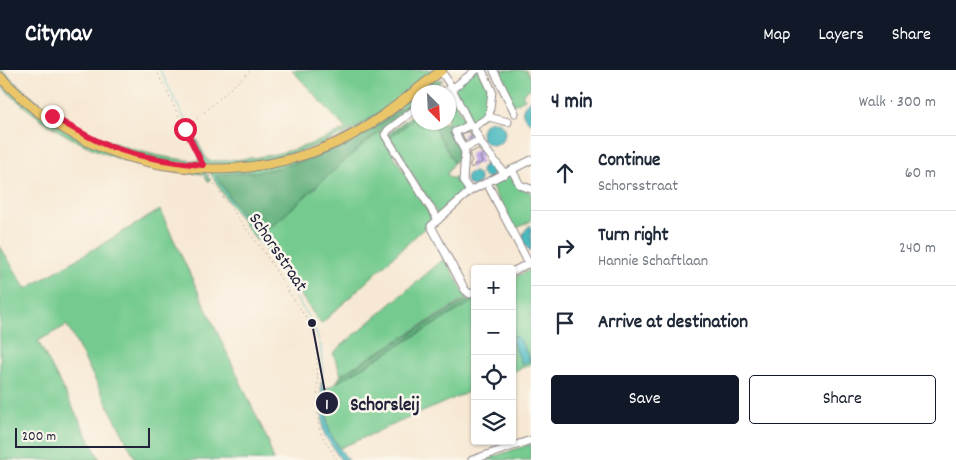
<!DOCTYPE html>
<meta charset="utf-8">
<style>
body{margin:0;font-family:Dekko,sans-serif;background:#f6f6f7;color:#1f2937}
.controls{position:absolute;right:15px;bottom:15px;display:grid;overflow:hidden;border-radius:5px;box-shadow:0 1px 4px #0004}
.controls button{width:45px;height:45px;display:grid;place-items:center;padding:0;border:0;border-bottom:1px solid #e0e1e3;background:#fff;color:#1f2937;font:25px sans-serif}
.compass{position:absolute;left:411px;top:15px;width:45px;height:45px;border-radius:50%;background:#fff;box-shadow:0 1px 4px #0004;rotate:156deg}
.scale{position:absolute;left:15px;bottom:12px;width:135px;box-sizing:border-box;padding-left:5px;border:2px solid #22223b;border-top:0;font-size:14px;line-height:18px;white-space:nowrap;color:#22223b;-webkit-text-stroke:4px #fbf7ec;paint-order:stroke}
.stop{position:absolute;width:15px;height:15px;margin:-11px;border:4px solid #e11d48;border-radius:50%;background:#fff}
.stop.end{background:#e11d48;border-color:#fff;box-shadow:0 1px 5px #0008}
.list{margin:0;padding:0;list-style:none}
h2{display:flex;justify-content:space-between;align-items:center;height:65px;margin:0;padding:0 20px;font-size:21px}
h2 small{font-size:16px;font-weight:400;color:#747a83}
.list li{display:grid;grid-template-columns:32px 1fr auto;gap:15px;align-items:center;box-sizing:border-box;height:75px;padding:0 20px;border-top:1px solid #e0e1e3}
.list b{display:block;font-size:19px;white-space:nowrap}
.list p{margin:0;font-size:16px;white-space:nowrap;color:#747a83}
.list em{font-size:16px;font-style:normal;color:#747a83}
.actions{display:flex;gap:10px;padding:15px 20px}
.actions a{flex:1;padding:11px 0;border:1px solid #111827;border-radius:5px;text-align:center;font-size:18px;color:#111827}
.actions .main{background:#111827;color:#fff}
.icon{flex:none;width:28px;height:28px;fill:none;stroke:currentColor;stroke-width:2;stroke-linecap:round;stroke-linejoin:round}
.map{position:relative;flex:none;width:531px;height:390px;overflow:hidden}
header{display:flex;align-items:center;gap:30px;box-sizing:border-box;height:70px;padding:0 25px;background:#111827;color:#fff}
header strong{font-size:24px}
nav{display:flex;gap:28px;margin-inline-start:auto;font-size:18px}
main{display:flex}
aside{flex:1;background:#fff}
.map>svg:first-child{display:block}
</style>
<header>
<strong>Citynav</strong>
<nav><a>Map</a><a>Layers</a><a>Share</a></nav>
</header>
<main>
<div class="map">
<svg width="531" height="390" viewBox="0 0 531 390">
<rect width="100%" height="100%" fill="#fbf7ec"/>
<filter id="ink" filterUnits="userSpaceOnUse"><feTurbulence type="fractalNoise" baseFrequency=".02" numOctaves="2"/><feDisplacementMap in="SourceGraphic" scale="10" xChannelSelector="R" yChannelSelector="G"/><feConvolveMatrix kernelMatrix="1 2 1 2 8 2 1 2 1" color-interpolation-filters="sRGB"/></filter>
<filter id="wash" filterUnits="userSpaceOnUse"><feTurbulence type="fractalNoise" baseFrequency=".0096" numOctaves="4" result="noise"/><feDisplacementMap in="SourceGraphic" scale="20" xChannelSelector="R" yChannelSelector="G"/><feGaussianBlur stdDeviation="1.12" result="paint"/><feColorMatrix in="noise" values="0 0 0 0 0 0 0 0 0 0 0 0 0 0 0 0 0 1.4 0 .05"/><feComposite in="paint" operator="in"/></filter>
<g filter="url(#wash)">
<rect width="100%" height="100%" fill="#f7e8d3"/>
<g fill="#75cb8f" stroke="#4c7665">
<path d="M0 0H3C54 54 123 85 196 91L199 89 200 94C188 93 175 92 162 90 100 79 42 46 0 0Z"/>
<path d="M292 0H434C414 16 395 32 374 46 324 79 263 97 204 94L188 62V59L190 57 207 90 211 91C260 90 302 81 346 59Z"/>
<polygon points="470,0 480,0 491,22 485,46 474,51 469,48 453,15 454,13"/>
<polygon points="498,0 526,0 531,8 531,18 522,24 525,29 513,35 496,2"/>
<path d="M435 9 443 10 427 22H418V29L415 31 413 29C370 64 328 87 273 99 264 101 253 102 243 103 234 104 225 103 216 107L231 129 260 167 361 76 380 62 433 150 321 254 260 167 256 170 223 124 210 102 316 83Z"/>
<path d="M0 11 84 72 205 101 210 110 208 112 204 104C124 100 58 71 0 15Z"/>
<polygon points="447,18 466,53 452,63 447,53 448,52 448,22"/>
<polygon points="418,46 418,52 432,53 454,93 452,94 447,104 450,108 458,108 467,121 438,145 389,68"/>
<polygon points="511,103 519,117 530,122 531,122 531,151 513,160 491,115 493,112"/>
<polygon points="160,140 269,373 269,376 274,390 136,390 67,255 38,271 100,390 0,390 0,176 26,219"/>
<polygon points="445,188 467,228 341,305 333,283"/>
<polygon points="531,200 531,294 512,302 512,270 522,294 530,290 520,269 514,266 512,268 512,208"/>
<polygon points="475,230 475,319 340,378 332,366 328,357 326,319"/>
<polygon points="531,374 531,390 483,390"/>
</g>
<g fill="#60af7a" stroke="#41685a">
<path d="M414 29 415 31 418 29V34L361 76 260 167 231 129 216 106C223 103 234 104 242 103 252 102 263 101 273 99 327 87 371 64 414 29Z"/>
<polygon points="418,40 418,46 389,68 387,65"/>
<polygon points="432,53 447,53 463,83 454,93"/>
<polygon points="475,225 475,230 336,313 341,305"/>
</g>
<g fill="#4bbac0" stroke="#366e7e">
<path d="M531 30V53C520 47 520 36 531 30Z"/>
<circle cx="493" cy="63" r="12"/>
<circle cx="488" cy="101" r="7"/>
<circle cx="473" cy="109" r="7"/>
<path d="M531 155V181C520 174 520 162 531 155Z"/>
<polygon points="514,266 518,267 520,269 530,291 522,294 513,272 512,268"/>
<path d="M321 312C331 326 323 343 329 359 332 370 341 380 348 390H341L326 367 323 360Z"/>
</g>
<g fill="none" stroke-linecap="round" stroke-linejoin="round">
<g stroke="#4bbac0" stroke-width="1">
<polyline points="160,0 186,52"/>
<polyline points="189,58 206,92"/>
<polyline points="215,106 232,133 268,183 312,253 321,276 323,315"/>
</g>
</g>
<g id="blocks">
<g fill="#baa4e6">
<polygon points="469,61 472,67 465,71 462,64"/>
<polygon points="478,79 483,85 480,87 482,92 480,94 475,94 473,97 470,98 470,93 472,91 470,87 470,83"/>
</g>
</g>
</g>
<g filter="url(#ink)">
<use href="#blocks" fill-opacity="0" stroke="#8c8587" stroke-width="1"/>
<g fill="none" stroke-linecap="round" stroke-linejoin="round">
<g stroke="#8c8587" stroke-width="9">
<g id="minor">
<polyline points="482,0 492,21 489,47"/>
<polyline points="441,1 449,13 470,55 455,62 465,82 463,111 470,121"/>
<polyline points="494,1 515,43"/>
<polyline points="441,22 452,19 476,0"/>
<polyline points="418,37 388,60 385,65 438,150"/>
<polyline points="470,55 473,57 482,75 505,104"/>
<polyline points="473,57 489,47 508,52"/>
<polyline points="464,78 480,70"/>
<polyline points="512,100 520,115 531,119"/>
<polyline points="487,113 529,194"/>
<polyline points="512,202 531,192"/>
<polyline points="475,222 470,224 465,220 431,156 470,121 531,90"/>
<polyline points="472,390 531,370"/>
</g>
</g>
<g stroke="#8c8587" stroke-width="11">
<path id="major" d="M0 7C13 20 25 32 40 43 126 105 238 116 336 73 376 55 408 26 442 0"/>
</g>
<g stroke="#8c8587" stroke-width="1" stroke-dasharray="1 4" stroke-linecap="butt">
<polyline points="156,0 201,91"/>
<polyline points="185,58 192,53 251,0"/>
<polyline points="209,106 229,136 265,183 288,221 311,255 317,275 318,354 321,364 337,390"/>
</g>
<use href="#minor" stroke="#fff" stroke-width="7"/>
<use href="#major" stroke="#ebc669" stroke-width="9"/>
</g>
</g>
<g fill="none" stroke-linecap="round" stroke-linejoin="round" filter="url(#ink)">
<path stroke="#e11d48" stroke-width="6" d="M52 46C69 56 86 66 104 74 135 87 170 92 203 95L185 59"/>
</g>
<g text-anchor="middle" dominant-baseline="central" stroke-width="5" stroke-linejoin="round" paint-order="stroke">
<g font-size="18" fill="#22223b" stroke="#fbf7ec">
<text transform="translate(277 183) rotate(56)">Schorsstraat</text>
</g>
</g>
<path fill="none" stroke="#22223b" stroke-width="2" d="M312 253L327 333"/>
<g fill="#22223b" stroke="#fbf7ec" stroke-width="2">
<circle cx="312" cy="253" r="5"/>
<circle cx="327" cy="333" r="12"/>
</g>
<g font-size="15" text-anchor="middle" font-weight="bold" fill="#fff">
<text x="327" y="339">1</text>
</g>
<g font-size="19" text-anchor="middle" font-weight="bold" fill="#22223b" stroke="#fbf7ec" stroke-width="5" stroke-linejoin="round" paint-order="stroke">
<text x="385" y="340">Schorsleij</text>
</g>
</svg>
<div class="controls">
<button>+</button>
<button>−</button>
<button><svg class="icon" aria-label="locate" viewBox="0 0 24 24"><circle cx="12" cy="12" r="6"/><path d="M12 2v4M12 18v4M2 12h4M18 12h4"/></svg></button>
<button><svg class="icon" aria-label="layers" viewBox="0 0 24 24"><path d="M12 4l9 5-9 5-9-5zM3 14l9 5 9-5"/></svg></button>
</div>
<svg class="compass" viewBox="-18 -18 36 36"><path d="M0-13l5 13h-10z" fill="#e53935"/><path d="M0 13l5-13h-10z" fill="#747a83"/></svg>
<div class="scale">200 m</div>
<div class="stop" style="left:185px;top:59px"></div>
<div class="stop end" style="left:52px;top:46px"></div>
</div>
<aside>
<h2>4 min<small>Walk · 300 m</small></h2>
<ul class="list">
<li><svg class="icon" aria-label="ahead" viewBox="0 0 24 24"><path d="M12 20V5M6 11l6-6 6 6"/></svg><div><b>Continue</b><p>Schorsstraat</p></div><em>60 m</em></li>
<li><svg class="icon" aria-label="right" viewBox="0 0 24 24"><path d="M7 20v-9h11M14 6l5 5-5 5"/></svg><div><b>Turn right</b><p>Hannie Schaftlaan</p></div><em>240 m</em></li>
<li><svg class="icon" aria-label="arrive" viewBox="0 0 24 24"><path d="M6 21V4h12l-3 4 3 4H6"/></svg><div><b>Arrive at destination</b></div></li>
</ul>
<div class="actions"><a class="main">Save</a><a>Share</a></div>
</aside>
</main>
